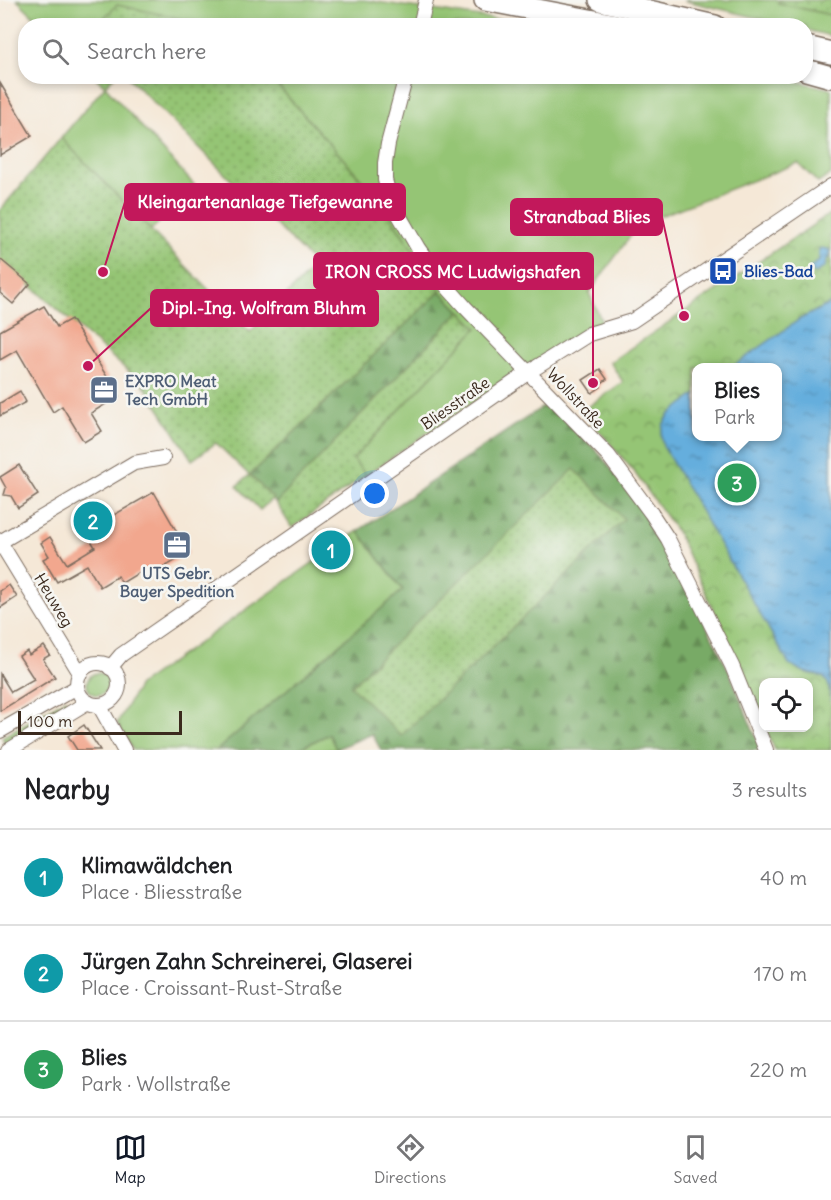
<!DOCTYPE html>
<meta charset="utf-8">
<style>
body{margin:0;font-family:Delius,sans-serif;background:#f2f2f2;color:#202124}
.controls{position:absolute;right:18px;bottom:18px;display:grid;overflow:hidden;border-radius:12px;box-shadow:0 3px 9px #0003}
.controls button{width:54px;height:54px;display:grid;place-items:center;padding:0;border:0;border-bottom:2px solid #e0e0e0;background:#fff;color:#202124;font:30px sans-serif}
.scale{position:absolute;left:18px;bottom:15px;width:164px;box-sizing:border-box;padding-left:6px;border:3px solid #3b2a1e;border-top:0;font-size:16px;line-height:21px;white-space:nowrap;color:#3b2a1e;-webkit-text-stroke:4px #f6f6f2;paint-order:stroke}
.you{position:absolute;left:375px;top:494px;width:21px;height:21px;margin:-15px;border:4px solid #fff;border-radius:50%;background:#1a73e8;box-shadow:0 0 0 9px #1a73e833}
.badge{display:grid;place-items:center;width:39px;height:39px;border-radius:50%;background:#111827;color:#fff;font-size:20px;font-weight:700}
.pin{position:absolute;translate:-50% -50%;border:3px solid #fff;box-shadow:0 2px 6px #0006}
.popup{position:absolute;left:692px;top:363px;width:90px;height:78px;box-sizing:border-box;display:grid;place-content:center;border-radius:12px;background:#fff;filter:drop-shadow(0 2px 4px #0005);font-size:20px;white-space:nowrap;color:#757577}
.popup b{font-size:22px;color:#202124}
.popup::after{content:'';position:absolute;left:50%;top:100%;margin-left:-12px;border:12px solid transparent;border-top-color:#fff}
.list{margin:0;padding:0;list-style:none}
h2{display:flex;justify-content:space-between;align-items:center;height:78px;margin:0;padding:0 24px;font-size:26px}
h2 small{font-size:20px;font-weight:400;color:#757577}
.list li{display:grid;grid-template-columns:39px 1fr auto;gap:18px;align-items:center;box-sizing:border-box;height:96px;padding:0 24px;border-top:2px solid #e0e0e0}
.list b{display:block;font-size:22px;white-space:nowrap}
.list p{margin:0;font-size:20px;white-space:nowrap;color:#757577}
.list em{font-size:20px;font-style:normal;color:#757577}
.icon{flex:none;width:33px;height:33px;fill:none;stroke:currentColor;stroke-width:2;stroke-linecap:round;stroke-linejoin:round}
.map{position:relative;flex:none;width:831px;height:750px;overflow:hidden}
.search{position:absolute;background:#fff;box-shadow:0 3px 9px #0003;left:18px;right:18px;top:18px;height:66px;display:flex;align-items:center;gap:15px;box-sizing:border-box;padding:0 21px;border-radius:24px;color:#757577;font-size:22px}
.sheet{height:366px;background:#fff}
nav{display:flex;justify-content:space-around;align-items:center;box-sizing:border-box;height:84px;border-top:2px solid #e0e0e0;background:#fff;font-size:16px;color:#757577}
nav a{display:grid;justify-items:center;gap:3px}
nav .on{color:#111827}
.map>svg:first-child{display:block}
</style>
<div class="map">
<svg width="831" height="750" viewBox="0 0 831 750">
<defs>
<pattern id="forest-firs" width="22" height="20" patternUnits="userSpaceOnUse" patternTransform="scale(1.5)"><rect width="22" height="20" fill="#78aa66"/><path d="M5 1l3.5 6h-7zM16 11l3.5 6h-7z" fill="#648b53"/></pattern>
<pattern id="park-crowns" width="20" height="18" patternUnits="userSpaceOnUse" patternTransform="scale(1.5)"><rect width="20" height="18" fill="#95c574"/><path d="M2 6a3 3 0 1 1 6 0M12 15a3 3 0 1 1 6 0" fill="none" stroke="#7ba05f"/></pattern>
<pattern id="garden-dots" width="8" height="8" patternUnits="userSpaceOnUse" patternTransform="scale(1.5)"><rect width="8" height="8" fill="#95c574"/><path d="M2 2h.1M6 6h.1" fill="none" stroke="#7ba05f" stroke-width="1.8" stroke-linecap="round"/></pattern>
<pattern id="water-ripples" width="26" height="14" patternUnits="userSpaceOnUse" patternTransform="scale(1.5)"><rect width="26" height="14" fill="#65aedd"/><path d="M2 4q2-2 4 0t4 0M15 11q2-2 4 0t4 0" fill="none" stroke="#548eb3"/></pattern>
</defs>
<rect width="100%" height="100%" fill="#f6f6f2"/>
<filter id="ink" filterUnits="userSpaceOnUse"><feTurbulence type="fractalNoise" baseFrequency=".0167" numOctaves="2"/><feDisplacementMap in="SourceGraphic" scale="12" xChannelSelector="R" yChannelSelector="G"/><feConvolveMatrix kernelMatrix="1 2 1 2 8 2 1 2 1" color-interpolation-filters="sRGB"/></filter>
<filter id="wash" filterUnits="userSpaceOnUse"><feTurbulence type="fractalNoise" baseFrequency=".008" numOctaves="4" result="noise"/><feDisplacementMap in="SourceGraphic" scale="24" xChannelSelector="R" yChannelSelector="G"/><feGaussianBlur stdDeviation="1.35" result="paint"/><feColorMatrix in="noise" values="0 0 0 0 0 0 0 0 0 0 0 0 0 0 0 0 0 1.4 0 .05"/><feComposite in="paint" operator="in"/></filter>
<g filter="url(#wash)">
<rect width="100%" height="100%" fill="#f5e8d7"/>
<g fill="#95c574" stroke="#687849" stroke-width="1.5">
<polygon points="17,0 364,0 535,25 212,26 117,5 97,25 43,25"/>
<polygon points="683,0 781,0 779,3 831,15 831,36 806,30 806,26 787,25"/>
<polygon points="95,77 114,77 105,86 196,187 151,230 61,138 105,86"/>
<polygon points="270,77 777,77 831,89 831,174 818,183 798,163 639,224 589,293 603,324 518,371 366,475 352,460 477,328 440,291 378,198"/>
<polygon points="358,531 403,590 217,750 133,750 117,723 139,685"/>
<circle cx="98" cy="684" r="11"/>
<polygon points="66,699 70,706 6,745 2,737"/>
<polygon points="329,734 337,750 296,750"/>
</g>
<g fill="url(#forest-firs)" stroke="#5a6a42" stroke-width="1.5">
<polygon points="440,291 460,311 276,503 249,476"/>
<polygon points="550,402 602,457 664,540 729,671 761,750 381,750 372,734 336,749 329,734 296,750 217,750 403,590 358,531"/>
</g>
<path fill="url(#park-crowns)" stroke="#687849" stroke-width="1.5" fill-rule="evenodd" d="M831 213V750H775L765 728H808V682H764L763 723 739 664 677 532 632 469 582 411 623 382 610 362ZM696 368H777V436H696Z"/>
<g fill="url(#garden-dots)" stroke="#687849" stroke-width="1.5">
<polygon points="781,0 831,0 831,15 778,3"/>
<polygon points="117,5 212,25 97,25"/>
<polygon points="128,77 270,77 378,198 440,291 250,475 273,498 260,510 237,486 249,475 216,443 192,460 144,385 0,259 0,210 61,138 250,332 316,265"/>
<polygon points="460,311 477,328 353,459 366,475 292,528 276,503"/>
<polygon points="574,469 624,519 401,736 351,686"/>
</g>
<g fill="url(#water-ripples)" stroke="#506c7e" stroke-width="1.5">
<polygon points="821,248 828,249 830,251 829,258 826,260 825,267 814,274 810,267 819,261 819,249"/>
<polygon points="831,303 831,701 828,683 823,677 804,672 789,664 663,446 661,435 663,425 669,415 696,394 696,436 777,436 777,368 732,367 800,319"/>
</g>
<g id="blocks">
<g fill="#f2a78e">
<polygon points="0,83 32,136 0,155"/>
<polygon points="0,259 30,284 13,304 0,293"/>
<polygon points="331,263 341,273 339,276 354,291 343,302 334,292 337,289 322,273"/>
<polygon points="44,306 57,327 71,319 119,396 91,413 102,431 84,442 62,406 53,412 17,350 0,360 0,331"/>
<polygon points="600,369 607,379 599,385 601,387 592,393 583,380"/>
<polygon points="20,391 26,402 0,416 0,403"/>
<polygon points="19,465 38,495 18,508 11,496 4,495 6,488 0,477"/>
<polygon points="154,492 189,553 147,577 143,570 122,583 118,576 100,587 87,565 57,582 43,559 49,556 41,543 50,537 67,564 95,547 78,520 99,507 107,519"/>
<polygon points="9,585 17,597 0,608 0,591"/>
<polygon points="44,646 50,655 43,659 55,677 0,711 0,674 11,692 34,679 19,656 27,651 29,655"/>
<polygon points="84,725 100,750 77,750 68,736"/>
</g>
</g>
</g>
<g filter="url(#ink)">
<use href="#blocks" fill-opacity="0" stroke="#7c6c5f" stroke-width="1.5"/>
<g fill="none" stroke-linecap="round" stroke-linejoin="round">
<g stroke="#7c6c5f" stroke-width="16">
<g id="minor">
<polyline points="420,26 426,0"/>
<polyline points="406,76 388,144 385,163 385,180 390,198 396,210 418,248 440,279 465,307 608,455 651,513 668,539 732,666 766,750"/>
<polyline points="0,542 134,463 163,458"/>
<polyline points="0,542 80,673"/>
<circle cx="98" cy="684" r="21"/>
<polyline points="110,668 121,655 529,372 589,334 632,321 831,186"/>
<polyline points="99,705 124,750"/>
<polyline points="0,731 77,687"/>
<polyline points="9,750 88,702"/>
</g>
</g>
<g stroke="#7c6c5f" stroke-width="24">
<g id="highway">
<polyline points="485,0 621,26"/>
<polyline points="600,0 715,26"/>
<polyline points="806,47 831,53"/>
<polyline points="806,70 831,77"/>
</g>
</g>
<use href="#minor" stroke="#fff" stroke-width="14"/>
<use href="#highway" stroke="#fff" stroke-width="21"/>
</g>
</g>
<defs>
<g id="bus-square" transform="scale(1.5)"><rect x="-9" y="-9" width="18" height="18" rx="4" fill="#1a4fb4" stroke="#f6f6f2"/><path d="M-5-6H5V4H4V6H2V4H-2V6H-4V4H-5ZM-3.5-4V0h7V-4ZM-3.5 1.2v1.5H-2V1.2ZM2 1.2v1.5H3.5V1.2Z" fill="#fff"/></g>
<g id="office-square" transform="scale(1.5)"><rect x="-9" y="-9" width="18" height="18" rx="4" fill="#5c6f8a" stroke="#f6f6f2"/><path d="M-6-3h4V-5.5h4V-3h4V5H-6ZM-1-4.5V-3h2v-1.5ZM-6 0V1H6V0Z" fill="#fff"/></g>
</defs>
<g fill-rule="evenodd">
<use href="#bus-square" x="723" y="271"/>
<use href="#office-square" x="104" y="390"/>
<use href="#office-square" x="177" y="545"/>
</g>
<g text-anchor="middle" dominant-baseline="central" stroke-width="5" stroke-linejoin="round" paint-order="stroke">
<g font-size="16" font-weight="bold" fill="#164399" stroke="#f6f6f2" text-anchor="start">
<text x="744" y="271">Blies-Bad</text>
</g>
<g font-size="16" font-weight="bold" fill="#4e5e75" stroke="#f6f6f2" text-anchor="start">
<text x="125" y="381">EXPRO Meat<tspan x="125" dy="18">Tech GmbH</tspan></text>
<text x="177" y="573" text-anchor="middle">UTS Gebr.<tspan x="177" dy="18">Bayer Spedition</tspan></text>
</g>
<g font-size="16" fill="#3b2a1e" stroke="#f6f6f2">
<text transform="translate(576 398) rotate(47)">Wollstraße</text>
<text transform="translate(455 403) rotate(-35)">Bliesstraße</text>
<text transform="translate(54 600) rotate(59)">Heuweg</text>
</g>
</g>
<path fill="none" stroke="#c2185b" stroke-width="2" d="M103 272L125 202M684 316L662 217M593 383L593 271M88 366L151 308"/>
<g fill="#c2185b" stroke="#f6f6f2" stroke-width="2">
<circle cx="103" cy="272" r="6"/>
<circle cx="684" cy="316" r="6"/>
<circle cx="593" cy="383" r="6"/>
<circle cx="88" cy="366" r="6"/>
</g>
<g fill="#c2185b" stroke="#c2185b" stroke-width="2">
<rect x="125" y="184" width="280" height="36" rx="6"/>
<rect x="511" y="199" width="151" height="36" rx="6"/>
<rect x="314" y="253" width="279" height="36" rx="6"/>
<rect x="151" y="290" width="227" height="36" rx="6"/>
</g>
<g font-size="18" text-anchor="middle" font-weight="bold" fill="#fff">
<text x="265" y="208">Kleingartenanlage Tiefgewanne</text>
<text x="587" y="223">Strandbad Blies</text>
<text x="453" y="278">IRON CROSS MC Ludwigshafen</text>
<text x="264" y="314">Dipl.-Ing. Wolfram Bluhm</text>
</g>
</svg>
<div class="controls">
<button><svg class="icon" aria-label="locate" viewBox="0 0 24 24"><circle cx="12" cy="12" r="6"/><path d="M12 2v4M12 18v4M2 12h4M18 12h4"/></svg></button>
</div>
<div class="scale">100 m</div>
<div class="you"></div>
<div class="pin badge" style="left:331px;top:550px;background:#0f9aa8">1</div>
<div class="pin badge" style="left:93px;top:521px;background:#0f9aa8">2</div>
<div class="pin badge" style="left:737px;top:483px;background:#2e9e5b">3</div>
<div class="popup"><b>Blies</b>Park</div>
<div class="search"><svg class="icon" aria-label="search" viewBox="0 0 24 24"><circle cx="10" cy="10" r="6"/><path d="M15 15l6 6"/></svg>Search here</div>
</div>
<section class="sheet">
<h2>Nearby<small>3 results</small></h2>
<ul class="list">
<li><span class="badge" style="background:#0f9aa8">1</span><div><b>Klimawäldchen</b><p>Place · Bliesstraße</p></div><em>40 m</em></li>
<li><span class="badge" style="background:#0f9aa8">2</span><div><b>Jürgen Zahn Schreinerei, Glaserei</b><p>Place · Croissant-Rust-Straße</p></div><em>170 m</em></li>
<li><span class="badge" style="background:#2e9e5b">3</span><div><b>Blies</b><p>Park · Wollstraße</p></div><em>220 m</em></li>
</ul>
</section>
<nav>
<a class="on"><svg class="icon" aria-label="map" viewBox="0 0 24 24"><path d="M3 6l6-2 6 2 6-2v14l-6 2-6-2-6 2zM9 4v14M15 6v14"/></svg>Map</a>
<a><svg class="icon" aria-label="directions" viewBox="0 0 24 24"><path d="M12 3l9 9-9 9-9-9zM9 14v-3h6M13 9l2 2-2 2"/></svg>Directions</a>
<a><svg class="icon" aria-label="saved" viewBox="0 0 24 24"><path d="M7 4h10v16l-5-4-5 4z"/></svg>Saved</a>
</nav>
